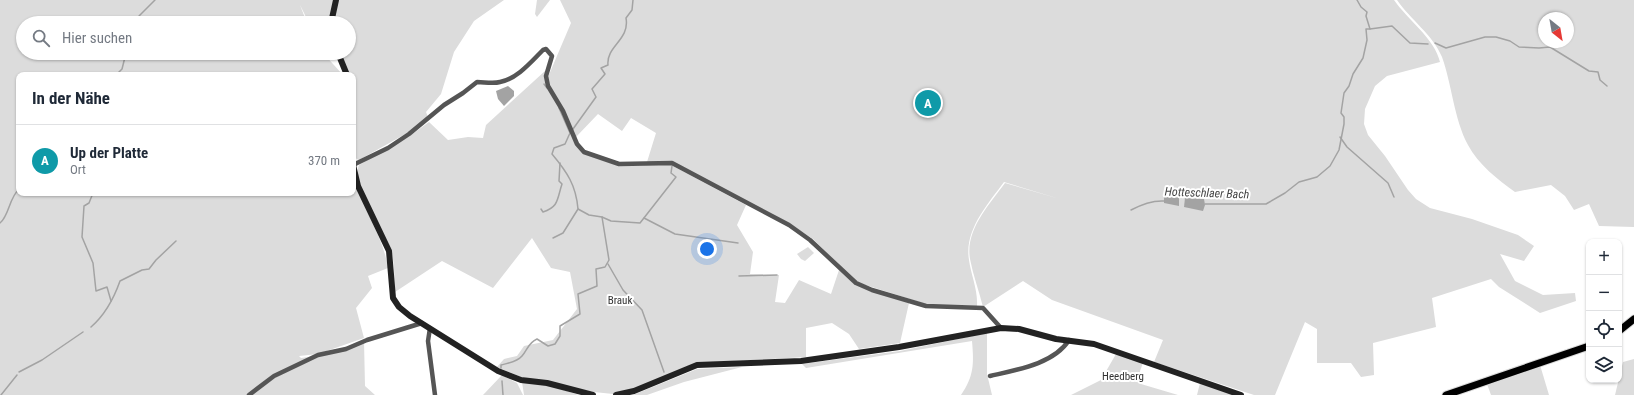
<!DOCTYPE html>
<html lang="de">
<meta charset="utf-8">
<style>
body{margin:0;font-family:"Roboto Condensed",sans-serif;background:#f6f6f7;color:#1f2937}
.controls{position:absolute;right:12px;bottom:12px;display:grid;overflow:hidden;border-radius:8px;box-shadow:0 1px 3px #0004}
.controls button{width:36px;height:36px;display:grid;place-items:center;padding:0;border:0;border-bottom:1px solid #e0e1e3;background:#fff;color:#1f2937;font:20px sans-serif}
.compass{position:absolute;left:1538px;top:12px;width:36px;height:36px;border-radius:50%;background:#fff;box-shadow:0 1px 3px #0004;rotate:149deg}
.you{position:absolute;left:707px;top:249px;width:14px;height:14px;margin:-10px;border:3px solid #fff;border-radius:50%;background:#1a73e8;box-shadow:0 0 0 6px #1a73e833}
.badge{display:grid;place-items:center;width:26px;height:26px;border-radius:50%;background:#000;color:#fff;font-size:13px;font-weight:700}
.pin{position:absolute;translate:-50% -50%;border:2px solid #fff;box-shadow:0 1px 4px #0006}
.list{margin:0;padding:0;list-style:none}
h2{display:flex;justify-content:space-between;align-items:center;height:52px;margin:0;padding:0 16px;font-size:17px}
h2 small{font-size:13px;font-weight:400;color:#747a83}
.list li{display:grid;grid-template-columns:26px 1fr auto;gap:12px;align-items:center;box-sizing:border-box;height:72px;padding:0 16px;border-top:1px solid #e0e1e3}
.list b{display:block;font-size:15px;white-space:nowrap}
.list p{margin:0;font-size:13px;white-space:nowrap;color:#747a83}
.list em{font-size:13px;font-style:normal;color:#747a83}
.icon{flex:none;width:22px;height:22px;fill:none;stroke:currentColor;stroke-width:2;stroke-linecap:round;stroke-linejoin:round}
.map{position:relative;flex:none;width:1634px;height:395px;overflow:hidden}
.search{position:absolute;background:#fff;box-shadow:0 1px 3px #0004;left:16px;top:16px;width:340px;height:44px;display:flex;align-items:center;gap:10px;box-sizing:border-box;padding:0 14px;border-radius:22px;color:#747a83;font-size:15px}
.panel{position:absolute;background:#fff;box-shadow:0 1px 3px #0004;left:16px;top:72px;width:340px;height:124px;border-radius:8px}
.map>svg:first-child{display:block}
</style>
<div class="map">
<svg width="1634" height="395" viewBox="0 0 1634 395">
<rect width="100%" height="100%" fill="#fff"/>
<g fill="#dcdcdc" fill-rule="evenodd">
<path d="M0 0H504L474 21 454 52 441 94 426 112 428 117 409 132 359 160 355 158 353 149V75H349L340 53H349V23H309L300 5 307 23H23V53H323L343 75H19V193H353V172C360 206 383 234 388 268L368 276 372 288 356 308 364 338 318 354 299 356 301 358 315 356 273 376 247 395H0Z"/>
<polygon points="537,0 550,0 537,17 535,14"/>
<path d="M560 0H1394C1407 19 1435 39 1440 62L1387 76 1375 86 1365 109 1364 124 1368 135 1385 156 1408 190 1416 199 1430 208 1472 219 1518 235 1534 246 1524 261 1500 254 1515 281 1543 295 1575 293 1576 301 1540 313 1499 287 1491 279 1432 298 1436 327 1373 343 1374 375 1361 377 1351 363H1317V329L1305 322 1275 395H1254L1154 362 1163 340 1052 300 1023 281 983 307C979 291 973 275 970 259 965 230 989 205 1005 183L1060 199 1004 182C988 204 964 230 969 260 971 275 978 290 977 306L929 305 856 282 813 239 790 224 673 162H647L656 133 631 118 622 131 598 114 576 137 550 87 548 77 571 23Z"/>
<path d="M1397 0H1634V227L1599 226 1589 204 1574 210 1565 196 1551 185 1515 192C1498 180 1478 164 1468 145 1454 119 1452 85 1442 57 1433 35 1410 19 1397 0ZM1544 18H1568V42H1544Z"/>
<path d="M545 71V83L557 102 577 146C589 152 608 164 621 165 638 168 654 162 671 165L746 205 737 225 753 252 750 274 779 275 775 302 785 303 799 280 831 294 839 270 855 284 909 303 900 343 859 349 849 334 832 323 806 328V357L697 363 634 390 613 394 594 392 521 377 497 367 504 359 517 356 524 346 553 340 577 309 570 272 551 268 532 238 493 288 442 261 395 292C394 278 395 263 391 250 384 229 351 185 359 165L411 135 429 122 448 140 468 137 483 138 486 125Z"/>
<polygon points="808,247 814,253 805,261 801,259 797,254"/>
<path d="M987 333V374L992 395H961C974 376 974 364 972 341L806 368 802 364 900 351Z"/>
<path d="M364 341 365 386 375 395H250C287 367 321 355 364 341Z"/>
<polygon points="1116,354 1143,363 1140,371 1141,384 1178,395 1071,395 1101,380"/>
<polygon points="1634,359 1634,395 1615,395 1623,362"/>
<polygon points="1540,365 1549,395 1491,395 1487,384"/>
<polygon points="742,367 684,382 647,395 633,395 697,369"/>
<polygon points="502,375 517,383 523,395 483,395"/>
<polygon points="522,382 548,385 579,395 524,395"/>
<polygon points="1200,383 1236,395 1197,395"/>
</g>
<g fill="#a3a3a3">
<polygon points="508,86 514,91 514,96 504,106 498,99 496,91"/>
<polygon points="1164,197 1179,197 1179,206 1164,203"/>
<polygon points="1185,198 1204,199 1205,205 1203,211 1184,207"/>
</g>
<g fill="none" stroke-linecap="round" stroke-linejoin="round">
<g stroke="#a3a3a3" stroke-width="1.5">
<polyline points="136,23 139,16 155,0"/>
<polyline points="1370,29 1392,26 1410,43 1428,44"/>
<polyline points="1435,43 1446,48 1485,37 1496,37 1510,41 1519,47 1539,48 1550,47 1589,71 1598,72 1600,80 1607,86"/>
<polyline points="116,75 122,69 126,53"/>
<polyline points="544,84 547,88"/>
<path d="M573 129 596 97 592 89 605 74 601 68 608 65C606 46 630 40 626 18L632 10 633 0"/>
<polyline points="1340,137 1347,147 1388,183 1394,197"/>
<polyline points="93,193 89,203 84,206 82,237 93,263 96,291 107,287 111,301"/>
<polyline points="1205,204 1266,204 1285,193 1299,182 1317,177 1330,166 1339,150 1344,124 1344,117 1341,113 1344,93 1349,86 1353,74 1363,58 1367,40 1366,29 1370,29 1366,16 1367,12 1361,7 1357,0"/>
<path d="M541 209 543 212C559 207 557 199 562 184L559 181 560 163"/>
<path d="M1131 210C1142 204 1152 200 1165 201"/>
<polyline points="602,217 611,221 640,223 676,177 671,173 672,166"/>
<polyline points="644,218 675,234 738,243"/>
<path d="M0 223C9 216 9 198 19 189"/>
<polyline points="553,238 563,233 578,209"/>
<polyline points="608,264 623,290 642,310 664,372"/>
<polyline points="739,276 777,275"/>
<path d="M91 327C106 314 114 298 120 281L142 270 149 269 156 260 176 241"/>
<path d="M501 368V365C508 363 517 362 522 356 528 349 528 343 537 339L548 346 555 344 560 336V326L580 314 578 294 597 286 596 269 605 267 609 260 602 217 589 215 578 209C576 185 567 172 552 154L554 148 565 144 570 133 559 108"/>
<polyline points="19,372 42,360 83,332"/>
<polyline points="502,381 503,395"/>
<polyline points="1,395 17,375"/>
</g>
<g stroke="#dbdbdb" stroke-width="9">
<g id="primary">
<polyline points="1619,331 1634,319"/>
<polyline points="1446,395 1589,346"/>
</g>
</g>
<g stroke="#555" stroke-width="4.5">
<path d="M353 165 388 148 409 134 444 105 463 93 477 82C484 82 493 84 500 82 517 79 531 62 543 50L546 49 552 56 546 76 548 86 563 111 577 144 584 152 619 164 672 163 789 225 810 240 856 283 872 290 926 306 983 308 1001 328"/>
<polyline points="430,328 428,341 435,395"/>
<path d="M990 376C1016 370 1054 364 1069 340"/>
<polyline points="249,395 274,376 318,355 346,349 367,340 422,323"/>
</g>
<g stroke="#222" stroke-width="6">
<polyline points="331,23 336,0"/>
<polyline points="338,53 347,75"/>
<polyline points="353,165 358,186 389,251 393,298 399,307 410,316 498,371 521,380 547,383 593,395"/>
<polyline points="616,395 634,391 697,365 801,361 899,347 1001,328 1019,329 1056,339 1094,344 1241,395"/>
</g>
<use href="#primary" stroke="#000" stroke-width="7"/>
</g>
<g text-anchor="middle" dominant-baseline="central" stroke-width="4" stroke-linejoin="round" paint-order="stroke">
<g font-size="11" fill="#333" stroke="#fff">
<text x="620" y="300">Brauk</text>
<text x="1123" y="376">Heedberg</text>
</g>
<g font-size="12" font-style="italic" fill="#444" stroke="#fff">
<text transform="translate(1207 193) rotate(2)">Hotteschlaer Bach</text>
</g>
</g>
</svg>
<div class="controls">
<button>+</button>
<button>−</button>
<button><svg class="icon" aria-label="locate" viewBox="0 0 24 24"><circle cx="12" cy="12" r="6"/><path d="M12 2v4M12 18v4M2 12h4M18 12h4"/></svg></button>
<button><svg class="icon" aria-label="layers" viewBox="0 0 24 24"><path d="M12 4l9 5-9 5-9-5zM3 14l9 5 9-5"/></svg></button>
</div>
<svg class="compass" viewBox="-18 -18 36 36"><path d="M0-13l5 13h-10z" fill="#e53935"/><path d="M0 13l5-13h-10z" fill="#747a83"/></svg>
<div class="you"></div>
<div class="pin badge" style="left:928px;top:103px;background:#0f9aa8">A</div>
<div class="search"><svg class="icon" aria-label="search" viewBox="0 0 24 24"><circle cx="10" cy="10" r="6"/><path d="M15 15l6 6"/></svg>Hier suchen</div>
<section class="panel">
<h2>In der Nähe<small></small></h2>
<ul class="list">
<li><span class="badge" style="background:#0f9aa8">A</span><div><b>Up der Platte</b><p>Ort</p></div><em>370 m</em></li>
</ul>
</section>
</div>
